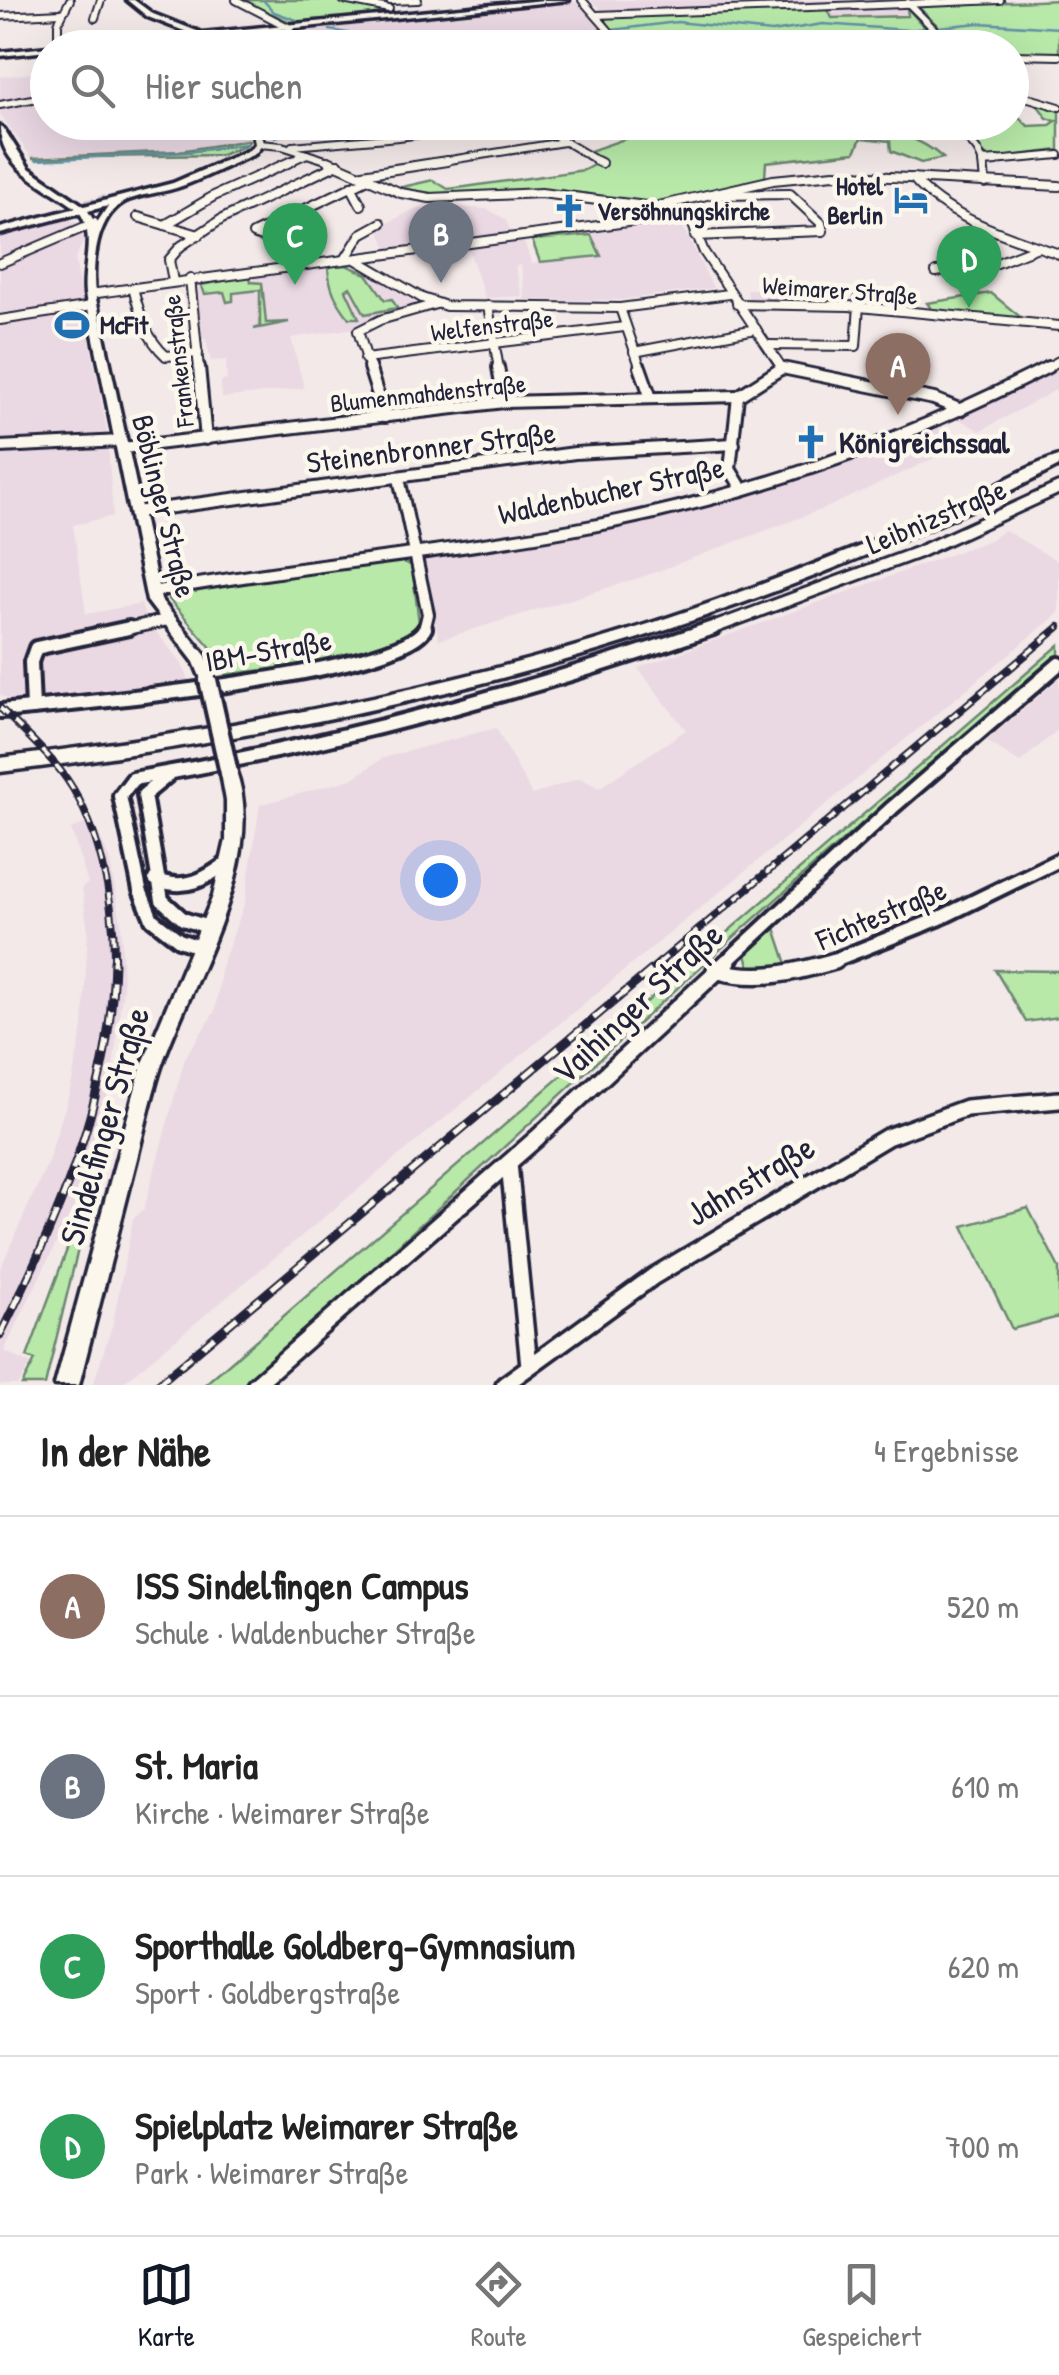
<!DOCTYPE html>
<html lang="de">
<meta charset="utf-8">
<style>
body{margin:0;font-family:"Patrick Hand",sans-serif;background:#f2f2f2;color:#222}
.you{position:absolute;left:440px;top:880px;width:35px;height:35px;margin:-25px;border:8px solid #fff;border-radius:50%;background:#1a73e8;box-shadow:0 0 0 15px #1a73e833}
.badge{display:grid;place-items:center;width:65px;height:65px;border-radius:50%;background:#111827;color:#fff;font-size:32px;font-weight:700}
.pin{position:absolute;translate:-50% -82px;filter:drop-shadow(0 2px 5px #0008)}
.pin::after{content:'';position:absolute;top:52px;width:35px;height:30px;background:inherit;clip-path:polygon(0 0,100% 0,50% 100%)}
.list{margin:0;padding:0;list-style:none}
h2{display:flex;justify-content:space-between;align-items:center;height:130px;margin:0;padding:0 40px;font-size:42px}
h2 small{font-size:32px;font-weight:400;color:#767676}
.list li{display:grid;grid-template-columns:65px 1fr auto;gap:30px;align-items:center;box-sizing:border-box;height:180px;padding:0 40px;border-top:2px solid #e0e0e0}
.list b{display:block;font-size:38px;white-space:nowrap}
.list p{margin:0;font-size:32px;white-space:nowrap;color:#767676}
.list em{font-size:32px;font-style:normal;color:#767676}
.icon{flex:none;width:55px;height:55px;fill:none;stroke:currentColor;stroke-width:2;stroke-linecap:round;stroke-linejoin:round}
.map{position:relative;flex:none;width:1059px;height:1385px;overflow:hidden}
.search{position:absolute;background:#fff;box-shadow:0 10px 40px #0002;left:30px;right:30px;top:30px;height:110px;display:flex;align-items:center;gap:25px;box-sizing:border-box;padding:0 35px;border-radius:55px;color:#767676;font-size:38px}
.sheet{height:850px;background:#fff}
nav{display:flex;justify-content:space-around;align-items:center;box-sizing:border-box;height:140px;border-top:2px solid #e0e0e0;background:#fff;font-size:28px;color:#767676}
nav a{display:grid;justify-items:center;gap:5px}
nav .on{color:#111827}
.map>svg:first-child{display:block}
</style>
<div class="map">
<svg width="1059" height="1385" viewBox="0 0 1059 1385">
<rect width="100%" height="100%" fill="#f3e9e8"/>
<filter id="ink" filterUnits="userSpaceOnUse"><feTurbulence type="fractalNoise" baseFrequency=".01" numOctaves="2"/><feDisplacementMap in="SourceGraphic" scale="20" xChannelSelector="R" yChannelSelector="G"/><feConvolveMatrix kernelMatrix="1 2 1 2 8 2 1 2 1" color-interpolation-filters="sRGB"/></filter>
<g filter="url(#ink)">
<g fill="#ead8e3">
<polygon points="590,0 1031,0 911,6 906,8 911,14 908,16 857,18 613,12 603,11"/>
<polygon points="576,2 602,28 525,48 228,48 225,42 236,37"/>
<polygon points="47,71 48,122 246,123 250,140 179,151 32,158 0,114 0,77"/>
<polygon points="442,206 487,209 505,219 512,234 388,250 379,230 382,226 413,210"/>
<polygon points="677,215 713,288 618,300 525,300 521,265 515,266 522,296 485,298 468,247 523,240 532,264 538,262 530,239"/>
<polygon points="66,217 83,227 87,234 75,259 107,433 113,516 73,525 86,614 141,604 146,619 182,664 190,682 15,704 0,694 0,234"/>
<polygon points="353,263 420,306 355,328 291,338 304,388 222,398 221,381 227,380 226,360 211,361 206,339 199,339 194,285 200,281"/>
<polygon points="747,289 844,291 848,302 749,301"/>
<polygon points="1059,366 1059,388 980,431 957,418"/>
<polygon points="936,426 965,444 828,507 642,577 439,640 422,557 730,493 897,442"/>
<polygon points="1004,530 1059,562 1059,613 120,1385 93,1385 113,1323 133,1219 144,1209 185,1058 215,1011 222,965 245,902 260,805 352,779 383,758 496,728 532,795 580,778 599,788 686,730 638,668 990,540"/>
<polygon points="1059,679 1059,729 1020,762 987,741"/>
<polygon points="93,821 109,858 121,921 123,987 112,1075 97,1140 73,1208 4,1351 31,1364 18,1385 0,1385 0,1269 48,1162 70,1091 83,1027 88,931 82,887 88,884 71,829"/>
</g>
<g fill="#b8e9a9" stroke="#6d8672" stroke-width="2.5">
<polygon points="239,0 338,0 384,10 385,16 295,24"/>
<polygon points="1059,0 1059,55 1012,54 1012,48 960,47 917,6"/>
<polygon points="827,8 832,18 908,16 907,8 942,47 832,42 763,48 661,48 650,41 609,47 525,48 610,27 605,19 609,17"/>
<polygon points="1036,103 1059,111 1059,150 988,159 973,138 919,123 1012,122 1012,116 1017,115 1028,126 1050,125 1056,121 1047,118"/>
<path d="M673 122C749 122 884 104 943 158L921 163 891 151 890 141 861 138 855 152 766 162 765 177 653 204 561 190 444 195 398 188 433 180 448 189 465 187 584 170 601 161 587 152Z"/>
<polygon points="250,140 245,146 221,155 32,158 179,151"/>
<polygon points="591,235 601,256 540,262 532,240"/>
<path d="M346 265 367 274 385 300 392 299 397 308 365 314 350 287 346 290 359 318H349C336 301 329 288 328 266Z"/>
<polygon points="250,276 251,282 262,283 266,323 289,322 254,329 260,327 260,290 233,293 233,301 227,302 224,292 205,294 201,285"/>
<polygon points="991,293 1024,320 933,311 927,303"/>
<path d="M400 560 412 566 419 623C385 662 277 667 226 675L213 650 169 599C193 576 358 565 400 560Z"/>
<path d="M1059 645V656C778 887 514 1140 246 1385H204Z"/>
<polygon points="775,928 787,964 750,968 746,955"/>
<polygon points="995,970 1059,971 1059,1017 1026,1022"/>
<polygon points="1028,1208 1059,1268 1059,1317 1012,1329 963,1226"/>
<polygon points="81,1212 87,1212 45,1385 22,1385 35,1360 27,1357"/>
</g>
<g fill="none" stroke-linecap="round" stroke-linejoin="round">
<g stroke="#6393a6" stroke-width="2.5">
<polyline points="263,0 274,12 302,22"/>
<polyline points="330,30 353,34 371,47"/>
<polyline points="546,48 604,31 677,22 772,32 823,24 908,30 979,23 1059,28"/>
<polyline points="275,137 326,122"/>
<polyline points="36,160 188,152 247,144"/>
</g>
<polyline stroke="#c9c1c5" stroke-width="10" stroke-dasharray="10 5" stroke-linecap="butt" points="70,209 105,200"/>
<g stroke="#22223b" stroke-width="10">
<g id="minor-far4">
<polyline points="236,0 290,28"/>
<polyline points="343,0 389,9"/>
<polyline points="582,0 624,48"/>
<polyline points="390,1 418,0"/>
<polyline points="908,3 953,48"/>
<polyline points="854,6 1000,0"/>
<polyline points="597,15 862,5"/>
<polyline points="0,16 62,13"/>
<polyline points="95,18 101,0"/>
<polyline points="821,45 909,48"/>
<polyline points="58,48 58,23 70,0"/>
<polyline points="1012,55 1059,56"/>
<polyline points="1012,93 1059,107"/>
<polyline points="0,105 48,96"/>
<polyline points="532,122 601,163"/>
<path d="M911 122C941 128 973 130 983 163"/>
<polyline points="259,144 282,146 335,163"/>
<polyline points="292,146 399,137 504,122"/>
<polyline points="983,162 1059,155"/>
<polyline points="287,163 307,154"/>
<polyline points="431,163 564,142"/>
</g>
</g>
<g stroke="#22223b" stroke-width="12">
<g id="minor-far3">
<polyline points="328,161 401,193 430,198 541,193 654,207 773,180 834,174 1059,186"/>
<polyline points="597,161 601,163"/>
<polyline points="983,161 985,183"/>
<polyline points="983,162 997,161"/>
<polyline points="363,174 447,161"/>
<path d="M913 178C947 219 1011 237 1059 254"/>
<polyline points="351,186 361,205"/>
<polyline points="687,210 704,252 782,368"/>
<polyline points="138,217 199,235"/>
<polyline points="165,225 214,196 292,161"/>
<polyline points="297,234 267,239 253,234 370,178"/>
<polyline points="695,236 823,231 821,223 790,194 720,195"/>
<polyline points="346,258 361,234 381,223"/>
<polyline points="357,260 422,298 446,306 620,308 729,294"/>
<polyline points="0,263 94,223"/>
<polyline points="936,272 992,265 1038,247"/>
<polyline points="190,278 199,369"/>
<polyline points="173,281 169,260 181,246 222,219 338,164"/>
<path d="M133 288C140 314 145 337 166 356L198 353"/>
<polyline points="90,294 687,214"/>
<polyline points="737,304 849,306 1059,326"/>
<polyline points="488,306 499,369"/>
<polyline points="620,308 641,369"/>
<polyline points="0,320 92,306"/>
<polyline points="768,345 856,346 860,292"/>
<polyline points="634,352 756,329"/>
<polyline points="365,359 624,327"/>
<polyline points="782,368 787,369"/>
<polyline points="370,369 358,331 380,320 436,304"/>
<polyline points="1044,369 1059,361"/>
</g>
</g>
<g stroke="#22223b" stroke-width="16">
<g id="minor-far2">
<polyline points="199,367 206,439"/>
<polyline points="369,367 385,417"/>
<polyline points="498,367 504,402"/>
<polyline points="640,367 651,398"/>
<polyline points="782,368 934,399 961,410"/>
<polyline points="738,396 730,469 741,487"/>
<polyline points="738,396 782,368"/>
<polyline points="0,447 121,441"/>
<polyline points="123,448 504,402 738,396"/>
<polyline points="399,478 428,614 424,631"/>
<polyline points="136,512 575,453 734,444"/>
<path d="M152 592C291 566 432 555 571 530 737 501 898 444 1048 367"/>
<polyline points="117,631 167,620"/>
<polyline points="705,631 919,552 1059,488"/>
</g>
</g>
<g stroke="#22223b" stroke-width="20">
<g id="minor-far1">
<polyline points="33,708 31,662 36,648 129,628"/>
<path d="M0 711C62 705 403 675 425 628"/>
<polyline points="167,776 144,795 162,900 183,919 211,928"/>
<path d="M155 879C186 892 206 879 231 860"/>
<path d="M202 948 179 940 152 919 140 890 120 796 133 779C331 745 523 693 713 628"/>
<polyline points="725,963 892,808 1059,664"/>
<polyline points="827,963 938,919 1059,860"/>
</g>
</g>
<g stroke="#22223b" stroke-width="22">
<g id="minor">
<path d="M715 970C758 982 793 973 835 961"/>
<polyline points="509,1163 529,1366"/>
<polyline points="255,1385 537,1138 728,961"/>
<polyline points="504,1385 654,1276 887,1137 966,1108 1059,1100"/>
</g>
</g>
<g stroke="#22223b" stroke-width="7">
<g id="major">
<polygon points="127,0 134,0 153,14 202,33 544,0 569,0 209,37 222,48 214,48 200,38 96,48 65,48 192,34 148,17"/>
<polygon points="48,47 51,48 48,48 48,51 0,56 0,52"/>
<path d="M251 122H259L263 144 255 154C229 165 203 179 176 188 160 193 139 194 124 202 95 219 92 265 95 294L161 600 206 656 215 680 208 685 203 684 194 662 147 601 85 294C82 264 96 238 80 213L0 234V228L76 208C48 186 0 170 0 126L4 129 29 168 84 206 173 183 249 150 255 144ZM108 206 96 224 88 211Z"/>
<path d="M229 767 235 769C270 857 190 983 161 1067 150 1100 143 1136 134 1170 116 1242 97 1313 79 1385H55L141 1068 213 896 226 840V801L221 773 223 769Z"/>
</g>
</g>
<g stroke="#22223b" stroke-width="7">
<path id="highway" d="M1059 456V466C981 508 899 542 817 575 552 679 282 738 0 772V758C254 727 505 680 746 590 817 564 887 536 957 505 990 489 1024 467 1059 456Z"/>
</g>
<use href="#minor-far4" stroke="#fbf7ec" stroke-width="6"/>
<use href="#minor-far3" stroke="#fbf7ec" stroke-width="8"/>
<use href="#minor-far2" stroke="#fbf7ec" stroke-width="10"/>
<use href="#minor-far1" stroke="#fbf7ec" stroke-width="12"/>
<use href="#minor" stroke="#fbf7ec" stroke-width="15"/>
<use href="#major" fill="#fbf7ec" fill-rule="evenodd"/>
<use href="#highway" fill="#fbf7ec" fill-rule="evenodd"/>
<g stroke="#22223b" stroke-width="8">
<g id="rail-far1">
<path d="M0 708C20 728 42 748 60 770 99 819 115 902 114 963"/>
<polyline points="659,963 1059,627"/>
</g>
</g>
<g stroke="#22223b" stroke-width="9">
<g id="rail">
<path d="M0 1335C60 1216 111 1096 114 961"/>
<polyline points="157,1385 662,961"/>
</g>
</g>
<use href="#rail-far1" stroke="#fbf7ec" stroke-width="4" stroke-dasharray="10" stroke-linecap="butt"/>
<use href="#rail" stroke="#fbf7ec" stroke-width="5" stroke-dasharray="15" stroke-linecap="butt"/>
<g stroke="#22223b" stroke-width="24" stroke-linecap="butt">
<polyline id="major-bridge" points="208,680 229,773"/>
</g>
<use href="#major-bridge" stroke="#fbf7ec" stroke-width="16"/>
</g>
</g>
<defs>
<g id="hotel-bare" transform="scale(2.7)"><path d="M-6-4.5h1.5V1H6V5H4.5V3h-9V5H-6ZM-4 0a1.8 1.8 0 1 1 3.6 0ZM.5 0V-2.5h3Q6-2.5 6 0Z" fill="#1f6fb2" stroke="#fbf7ec" stroke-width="2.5" paint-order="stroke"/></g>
<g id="church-bare" transform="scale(2.7)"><path d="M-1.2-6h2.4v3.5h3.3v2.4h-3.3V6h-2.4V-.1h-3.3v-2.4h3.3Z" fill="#1f6fb2" stroke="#fbf7ec" stroke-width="2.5" paint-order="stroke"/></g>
<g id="stadium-bare" transform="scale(2.7)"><path d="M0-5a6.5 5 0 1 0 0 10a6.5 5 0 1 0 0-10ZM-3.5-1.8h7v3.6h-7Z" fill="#1f6fb2" stroke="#fbf7ec" stroke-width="2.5" paint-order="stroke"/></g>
</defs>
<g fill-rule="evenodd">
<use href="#hotel-bare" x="911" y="200"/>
<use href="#church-bare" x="569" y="211"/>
<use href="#stadium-bare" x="72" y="325"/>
<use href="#church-bare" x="811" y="442"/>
</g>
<g text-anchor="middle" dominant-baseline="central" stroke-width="9" stroke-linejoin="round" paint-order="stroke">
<g font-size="25" font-weight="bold" fill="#22223b" stroke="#fbf7ec" text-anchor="start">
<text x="883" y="186" text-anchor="end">Hotel<tspan x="883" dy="29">Berlin</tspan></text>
<text x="597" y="211">Versöhnungskirche</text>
<text x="100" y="325">McFit</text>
</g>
<g font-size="25" fill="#22223b" stroke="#fbf7ec">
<text transform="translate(840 290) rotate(4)">Weimarer Straße</text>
<text transform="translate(492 325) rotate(-7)">Welfenstraße</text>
<text transform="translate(178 361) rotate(-96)">Frankenstraße</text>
<text transform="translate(428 393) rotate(-6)">Blumenmahdenstraße</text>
</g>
<g font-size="30" font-weight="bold" fill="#22223b" stroke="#fbf7ec" text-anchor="start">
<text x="839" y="442">Königreichssaal</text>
</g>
<g font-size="30" fill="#22223b" stroke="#fbf7ec">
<text transform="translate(431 447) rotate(-7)">Steinenbronner Straße</text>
<text transform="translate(611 490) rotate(-12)">Waldenbucher Straße</text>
<text transform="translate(165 506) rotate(76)">Böblinger Straße</text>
<text transform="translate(936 516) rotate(-23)">Leibnizstraße</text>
<text transform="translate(268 650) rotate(-10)">IBM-Straße</text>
<text transform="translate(881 914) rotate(-23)">Fichtestraße</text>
</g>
<g font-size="35" fill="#22223b" stroke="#fbf7ec">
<text transform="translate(637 1003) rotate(-43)">Vaihinger Straße</text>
<text transform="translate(104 1126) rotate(-74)">Sindelfinger Straße</text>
<text transform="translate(750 1180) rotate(-31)">Jahnstraße</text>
</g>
</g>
</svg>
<div class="you"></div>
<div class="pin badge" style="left:898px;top:415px;background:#8d6e63">A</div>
<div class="pin badge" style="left:441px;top:283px;background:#6b7280">B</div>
<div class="pin badge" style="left:295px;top:285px;background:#2e9e5b">C</div>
<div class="pin badge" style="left:969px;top:308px;background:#2e9e5b">D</div>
<div class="search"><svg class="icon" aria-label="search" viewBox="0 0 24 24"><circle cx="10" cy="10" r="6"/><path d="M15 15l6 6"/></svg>Hier suchen</div>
</div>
<section class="sheet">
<h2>In der Nähe<small>4 Ergebnisse</small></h2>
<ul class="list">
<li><span class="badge" style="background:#8d6e63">A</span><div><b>ISS Sindelfingen Campus</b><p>Schule · Waldenbucher Straße</p></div><em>520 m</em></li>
<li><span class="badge" style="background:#6b7280">B</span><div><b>St. Maria</b><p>Kirche · Weimarer Straße</p></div><em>610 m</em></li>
<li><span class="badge" style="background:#2e9e5b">C</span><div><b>Sporthalle Goldberg-Gymnasium</b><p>Sport · Goldbergstraße</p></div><em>620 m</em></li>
<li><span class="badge" style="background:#2e9e5b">D</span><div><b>Spielplatz Weimarer Straße</b><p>Park · Weimarer Straße</p></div><em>700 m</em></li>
</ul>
</section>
<nav>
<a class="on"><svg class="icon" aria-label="map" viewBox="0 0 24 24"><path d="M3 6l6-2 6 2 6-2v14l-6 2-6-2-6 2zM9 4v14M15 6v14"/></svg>Karte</a>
<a><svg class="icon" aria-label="directions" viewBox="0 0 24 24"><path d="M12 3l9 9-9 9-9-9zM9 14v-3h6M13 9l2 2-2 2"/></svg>Route</a>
<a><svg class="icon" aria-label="saved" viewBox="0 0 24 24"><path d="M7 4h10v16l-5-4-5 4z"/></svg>Gespeichert</a>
</nav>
